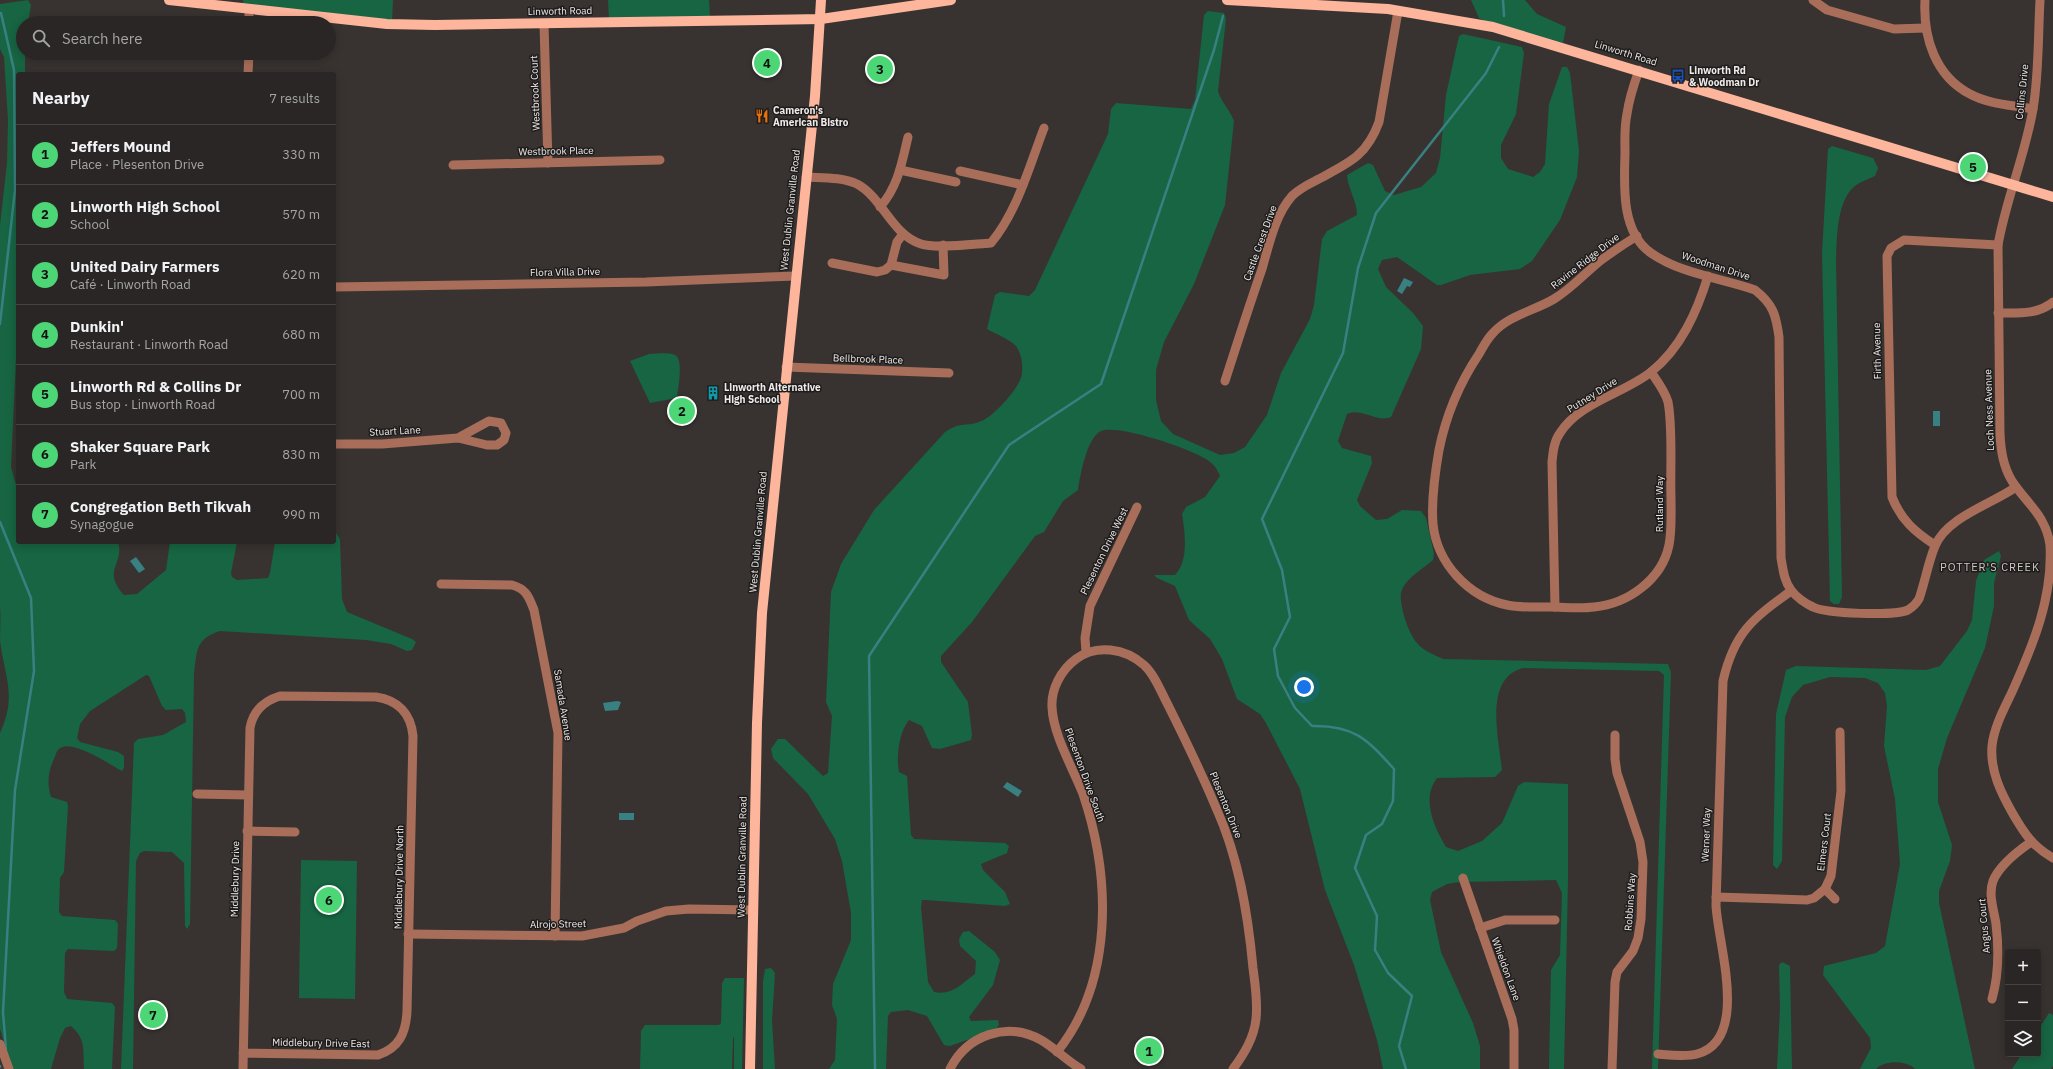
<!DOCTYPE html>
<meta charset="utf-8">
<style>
body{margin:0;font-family:"IBM Plex Sans",sans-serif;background:#322e2d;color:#f1f3f6}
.controls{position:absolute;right:12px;bottom:12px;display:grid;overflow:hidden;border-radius:4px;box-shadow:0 2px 10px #0003}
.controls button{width:36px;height:36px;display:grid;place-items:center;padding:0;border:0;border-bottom:1px solid #464342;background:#2a2625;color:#f1f3f6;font:20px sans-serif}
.you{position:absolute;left:1304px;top:687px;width:14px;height:14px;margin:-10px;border:3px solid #fff;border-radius:50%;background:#1a73e8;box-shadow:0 0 0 6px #1a73e833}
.badge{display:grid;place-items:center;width:26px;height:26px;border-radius:50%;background:#4dd676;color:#111;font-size:13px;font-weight:700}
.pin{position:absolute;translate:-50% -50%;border:2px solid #fff;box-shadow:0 1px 4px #0006}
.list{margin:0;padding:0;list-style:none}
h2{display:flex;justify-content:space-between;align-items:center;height:52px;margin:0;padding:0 16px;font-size:17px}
h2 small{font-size:13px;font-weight:400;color:#a5a5a7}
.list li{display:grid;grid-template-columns:26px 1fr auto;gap:12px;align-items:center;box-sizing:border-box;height:60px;padding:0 16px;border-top:1px solid #464342}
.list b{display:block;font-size:15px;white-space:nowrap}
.list p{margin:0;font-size:13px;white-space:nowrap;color:#a5a5a7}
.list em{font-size:13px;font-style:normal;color:#a5a5a7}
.icon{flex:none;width:22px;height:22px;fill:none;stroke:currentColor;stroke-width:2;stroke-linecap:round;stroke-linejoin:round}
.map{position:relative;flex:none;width:2053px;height:1069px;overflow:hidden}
.search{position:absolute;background:#2a2625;box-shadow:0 2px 10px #0003;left:16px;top:16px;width:320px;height:44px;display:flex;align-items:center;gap:10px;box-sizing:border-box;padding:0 14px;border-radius:22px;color:#a5a5a7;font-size:15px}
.panel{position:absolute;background:#2a2625;box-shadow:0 2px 10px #0003;left:16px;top:72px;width:320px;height:472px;border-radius:4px}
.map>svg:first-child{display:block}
</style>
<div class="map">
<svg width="2053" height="1069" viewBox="0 0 2053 1069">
<rect width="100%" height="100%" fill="#383331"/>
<g fill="#176542">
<path d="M28 0 31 5 28 23H23V53H25V74H18V315L11 467 18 492V542H118C125 564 101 570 124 595L137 594 166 570 170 542H237L231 573 232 577 237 580 268 578 270 573 275 542H334V533H336L340 539 342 599 347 612 412 639 416 642 412 650 407 651 391 644 366 640 220 631C195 639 197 651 194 674L190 924 187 929 185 926 184 863 172 852 144 851 140 853 136 861 133 1069H121L134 743 138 739 163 735 186 722 185 713 182 709 166 710 162 706 149 676 146 675 90 711 80 724 77 738 80 742 118 752 124 756V768L122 771C110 765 69 736 58 750 56 752 55 758 53 761 48 772 47 785 51 797L67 802 68 806 64 872 60 878 59 912 62 916 115 920 118 924 117 948 114 951 68 949 65 953 64 992 67 999 112 1003 115 1007 112 1069H84C83 1050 86 1039 71 1026L65 1028 60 1038 51 1069H12L0 1029V733C17 696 5 678 0 641 0 630 1 619 0 607V225L7 163 8 120 4 57 0 49V4Z"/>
<polygon points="243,0 393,0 392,23 243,5"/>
<polygon points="608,0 709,0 710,17 609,19"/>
<polygon points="1471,0 1525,0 1537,14 1566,27 1563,43 1485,21 1479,18"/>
<path d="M1208 11 1224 13 1226 19 1218 91C1221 102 1230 110 1234 121L1225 205 1194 284 1164 342 1156 370V400L1161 421 1173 434 1220 455 1234 453 1245 447 1267 415 1281 373 1310 319 1314 305 1322 239 1327 231 1357 215C1357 201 1348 189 1347 175L1368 163 1373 165 1385 191 1394 195 1421 187 1436 173 1440 158 1446 95 1459 36 1463 34 1522 47 1524 53 1516 114 1501 145V158L1508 169 1533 177 1540 172 1545 164 1549 104 1562 67H1567L1570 73 1579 151 1577 177 1560 220 1532 261 1520 269 1470 275 1441 285H1437L1397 257 1382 260 1378 269 1386 287 1413 313 1423 326 1421 349 1391 417C1377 423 1361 407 1347 414L1338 441 1342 448 1371 456 1372 463 1357 500 1360 506 1376 520 1387 519 1402 510 1421 511 1426 518 1434 554 1433 560C1423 569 1404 579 1401 593 1399 605 1409 635 1417 643 1423 651 1435 655 1443 659L1668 664 1671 672 1658 1069H1652L1664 675 1659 671 1523 668C1483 678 1499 740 1502 770L1495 777 1437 778C1421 799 1434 827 1446 847L1458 851 1482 841 1502 823 1518 786 1524 782 1568 784V880L1564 1069H1549L1551 970 1560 955 1562 893 1556 880 1460 882 1447 884 1432 892 1430 900 1441 952 1473 1023 1480 1046V1069H1383L1377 1040 1354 965 1325 890 1300 789 1266 723 1260 714 1237 699 1222 659 1210 639 1189 620 1175 586 1157 578 1154 575H1175C1189 561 1185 532 1182 514L1186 507 1205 497 1220 476C1217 468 1212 462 1204 458 1188 448 1118 424 1101 431 1087 437 1080 476 1078 490L1063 501 1044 532 1035 536 972 622 941 656V662L968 702 972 735 971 740 940 749 932 748 922 726 909 720C899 732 896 757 899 772L907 776 911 835 914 839 1005 843 1009 846 1007 853 981 864 983 870 1005 892 1010 904 1005 906 926 900H922L921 907 928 982 934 992C952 996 961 984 975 974L976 961 960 946 959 939 963 932 969 931 995 952 1000 960 993 985 969 1017 971 1021 998 1020 999 1025 995 1030 950 1046 944 1045 927 1016 908 1010 891 1012 888 1016 886 1069H829L835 1060 837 1019 832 1005 833 984 851 940V913L842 861 835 839 808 794 773 758 771 749 778 739H785L823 776 828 773 832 716 826 702 831 592 841 564 874 510 945 432C962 421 965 427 979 422 993 418 1016 391 1021 378 1024 369 1022 354 1016 346 1011 340 994 333 987 329L995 295 1000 292 1029 296 1035 290 1108 134 1111 109 1116 103 1191 109 1195 100 1204 15Z"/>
<path d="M1832 146 1873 158 1878 168 1875 176C1868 179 1860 182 1855 186 1836 201 1837 240 1836 261L1842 597 1839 604H1834L1830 601 1822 253 1828 149Z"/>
<path d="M649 354C657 354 667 352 675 355 684 360 678 388 677 398L650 403 630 361Z"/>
<path d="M1999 551 2001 556 1994 583V606L1985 648 1947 738 1938 769V802L1952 845 1950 861 1939 891V903L1975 1069H1915C1907 1060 1884 1060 1876 1069H1860L1871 1048 1870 1038 1823 975 1824 966 1876 953 1885 946 1900 864 1895 799 1884 746 1887 706 1885 693 1878 683 1865 678 1830 677 1803 685 1792 697 1785 717 1782 861 1777 869 1773 865 1776 714 1786 670 1796 666 1926 670 1940 666 1967 631 1972 620 1976 581 1984 560Z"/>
<polygon points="301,860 357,861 355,999 299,998"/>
<polygon points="1782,962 1790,966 1792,1069 1777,1069 1780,1008 1779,965"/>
<polygon points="771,968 775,973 772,1021 775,1069 763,1069 763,981 765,969"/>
<polygon points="725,978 744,978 742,1069 734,1069 734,1036 733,1039 732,1069 640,1069 641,1031 645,1025 719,1025 721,1023 722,983"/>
<polygon points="2049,1013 2053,1015 2053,1066 2051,1069 2012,1069 2022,1054 2038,1054 2038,1030"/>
</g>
<g fill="#388082">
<polygon points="1404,278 1413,282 1410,287 1407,286 1402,294 1397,291"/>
<rect x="1933" y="411" width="7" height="15"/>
<polygon points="136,557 145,569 139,573 130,561"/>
<polygon points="617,701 621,702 618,710 605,711 603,703"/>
<polygon points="1007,782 1022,791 1018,797 1003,787"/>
<rect x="619" y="813" width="15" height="7"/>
</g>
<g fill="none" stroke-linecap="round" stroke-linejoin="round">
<g stroke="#388082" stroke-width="2.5">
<polyline points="1503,0 1504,16"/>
<polyline points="0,324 15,190 14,70 1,13"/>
<polyline points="0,522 31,598 34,671 15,790 3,1012 6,1049"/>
<polyline points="0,1067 0,1066"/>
<polyline points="875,1069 869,656 1009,445 1101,384 1214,50 1223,16"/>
<path d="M1406 1069 1399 1046 1412 996 1388 973 1375 950 1377 916 1355 868 1366 835 1382 824 1393 801 1394 769C1367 739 1354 725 1312 726L1295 708 1278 676 1274 649 1290 617 1282 570 1262 519 1343 353 1358 268 1376 213 1486 73 1499 47"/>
</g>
<g stroke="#a96e5a" stroke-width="9">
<polyline points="1813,0 1827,10 1894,29 1925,28"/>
<path d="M1925 0C1923 37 1935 76 1970 94 1988 104 2012 105 2033 109"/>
<path d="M2040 0C2038 36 2039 74 2033 109 2025 156 2006 199 1998 245L2000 434C2001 451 2003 466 2012 481 2026 503 2046 515 2050 545 2053 598 2033 645 2012 692 2004 709 1994 727 1992 746 1990 771 2001 793 2013 814 2024 833 2033 847 2053 858"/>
<polyline points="249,23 249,9"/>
<polyline points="544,24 548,163"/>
<path d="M1639 70C1634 84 1629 99 1627 114 1624 127 1625 141 1625 154 1624 186 1621 232 1651 253 1681 274 1721 278 1755 290 1773 304 1776 315 1779 337L1781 558C1783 569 1784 581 1791 590 1796 597 1806 604 1813 607 1827 614 1894 616 1908 610 1913 607 1916 604 1919 599 1925 582 1928 563 1935 546 1947 517 1992 504 2016 487"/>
<polyline points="248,74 249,53"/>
<polyline points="453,165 660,160"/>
<polyline points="900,170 956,182"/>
<polyline points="960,171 1023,185"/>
<path d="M806 177C822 178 842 177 857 184 883 198 891 234 921 244 936 249 974 244 991 243 1018 210 1029 167 1044 128"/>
<path d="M880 207C898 187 902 162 908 137"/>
<path d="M1637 236C1624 244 1612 252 1600 261 1585 273 1571 289 1554 299 1534 311 1509 315 1493 333 1487 339 1483 347 1479 354 1459 384 1446 415 1439 450 1435 473 1431 500 1433 524 1437 563 1468 597 1507 605 1521 608 1536 607 1550 607 1564 607 1579 609 1594 607 1627 604 1662 580 1669 545 1672 530 1671 513 1671 498 1670 470 1673 428 1668 402 1665 391 1657 381 1651 372"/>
<polyline points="832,263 877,272 885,270 891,265 897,242 903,234"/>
<polyline points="891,265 944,275 943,245"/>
<polyline points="334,287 646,282 795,276"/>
<path d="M1998 313C2018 313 2037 315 2053 302"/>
<polyline points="786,367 949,373"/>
<path d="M1225 381C1237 344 1249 306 1262 269 1269 245 1275 215 1292 196 1298 190 1307 185 1315 181 1346 164 1366 158 1379 122L1398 11"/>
<polyline points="334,444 382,444 458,438 487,445 497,445 504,440 506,433 501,423 489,421 458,438"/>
<path d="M1935 545C1915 532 1901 520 1892 497L1887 256 1891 248 1904 240 1998 245"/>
<path d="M441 584 512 585C527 589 529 598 534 610L558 733 555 936"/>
<path d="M1555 607 1552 462C1553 452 1554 441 1560 433 1580 402 1623 394 1651 372 1681 348 1697 312 1708 276"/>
<polyline points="1086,652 1085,638 1090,606 1137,507"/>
<polyline points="197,794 248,795"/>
<polyline points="247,831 295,832"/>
<polyline points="1463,878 1512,1019 1514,1030 1514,1069"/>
<polyline points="1825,889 1835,899"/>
<polyline points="1716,897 1807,900 1814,898 1825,889 1831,876 1841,791 1840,732"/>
<polyline points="1480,928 1505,920 1555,920"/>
<polyline points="408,934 582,936 624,928 637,921 666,911 689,909 753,910"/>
<path d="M1992 999C1999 974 1999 949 1996 924 1994 910 1988 895 1993 881 1999 866 2018 851 2031 842"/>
<polyline points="0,1044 9,1069"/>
<path d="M1057 1052C1114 981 1111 877 1083 794 1073 768 1053 735 1052 707 1051 689 1061 670 1076 659 1096 644 1125 648 1144 665 1155 675 1161 692 1168 705 1185 739 1202 774 1217 810 1239 859 1248 914 1253 968 1255 984 1258 1002 1256 1019 1254 1038 1244 1054 1233 1069"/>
<path d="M1658 1054C1670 1055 1685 1057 1697 1054 1751 1040 1717 941 1716 905L1723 681C1734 633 1752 619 1791 591"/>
<path d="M243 1069 250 728C253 711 264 701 280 696L376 697C398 700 411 714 413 736L407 1011C406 1033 399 1048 378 1055L243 1053"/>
<path d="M950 1069C967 1035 1007 1021 1041 1040 1055 1048 1067 1061 1081 1069"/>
<polyline points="1612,1069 1615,982 1617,972 1633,951 1638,938 1641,919 1643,862 1640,842 1617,773 1615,759 1615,735"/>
</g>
<g stroke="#fdb59c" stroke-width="10">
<polyline points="169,0 387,24 435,25 821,19 951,0"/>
<polyline points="1227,0 1388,9 1493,27 2053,197"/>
<polyline points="750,1069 757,723 762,613 815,96 821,0"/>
</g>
</g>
<defs>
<g id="bus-bare" transform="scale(1.08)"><path d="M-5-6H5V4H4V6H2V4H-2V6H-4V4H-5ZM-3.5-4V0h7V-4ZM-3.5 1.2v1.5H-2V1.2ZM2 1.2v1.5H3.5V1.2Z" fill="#1a4fb4" stroke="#1e1c1b" stroke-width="2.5" paint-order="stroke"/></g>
<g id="restaurant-bare" transform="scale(1.08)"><path d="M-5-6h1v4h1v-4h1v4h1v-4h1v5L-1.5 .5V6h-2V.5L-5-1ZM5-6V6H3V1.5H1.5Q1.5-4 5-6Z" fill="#e8710a" stroke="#1e1c1b" stroke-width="2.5" paint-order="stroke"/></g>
<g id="building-bare" transform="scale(1.08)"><path d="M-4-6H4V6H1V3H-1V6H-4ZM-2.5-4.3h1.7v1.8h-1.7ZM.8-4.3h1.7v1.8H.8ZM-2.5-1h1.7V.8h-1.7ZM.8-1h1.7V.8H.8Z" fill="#0f9aa8" stroke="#1e1c1b" stroke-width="2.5" paint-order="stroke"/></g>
</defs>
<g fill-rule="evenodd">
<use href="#bus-bare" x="1678" y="76"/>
<use href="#restaurant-bare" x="762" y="116"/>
<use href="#building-bare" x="713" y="393"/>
</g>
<g text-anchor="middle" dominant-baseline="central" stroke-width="3" stroke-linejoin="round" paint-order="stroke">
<g font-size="10" fill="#eeeae9" stroke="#1e1c1b">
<text transform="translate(560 11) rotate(-1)">Linworth Road</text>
<text transform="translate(1626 53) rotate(17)">Linworth Road</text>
<text transform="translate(2022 92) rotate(-84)">Collins Drive</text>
<text transform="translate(535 93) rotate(-92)">Westbrook Court</text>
<text transform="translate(556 151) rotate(-1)">Westbrook Place</text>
<text transform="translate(790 210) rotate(-84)">West Dublin Granville Road</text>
<text transform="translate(1260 243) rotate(-70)">Castle Crest Drive</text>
<text transform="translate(1585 261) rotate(-38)">Ravine Ridge Drive</text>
<text transform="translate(1716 266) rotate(18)">Woodman Drive</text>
<text transform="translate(565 272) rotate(-1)">Flora Villa Drive</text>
<text transform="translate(1877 351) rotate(-91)">Firth Avenue</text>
<text transform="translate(868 359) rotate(2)">Bellbrook Place</text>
<text transform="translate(1592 395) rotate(-32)">Putney Drive</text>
<text transform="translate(1989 410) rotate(-92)">Loch Ness Avenue</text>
<text transform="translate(395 431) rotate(-3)">Stuart Lane</text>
<text transform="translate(1659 504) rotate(-90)">Rutland Way</text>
<text transform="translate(758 532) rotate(-85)">West Dublin Granville Road</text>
<text transform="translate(1104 551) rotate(-64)">Plesenton Drive West</text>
<text transform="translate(563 705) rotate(81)">Samada Avenue</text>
<text transform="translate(1085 775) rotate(70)">Plesenton Drive South</text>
<text transform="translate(1226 805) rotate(68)">Plesenton Drive</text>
<text transform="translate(1706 835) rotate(-88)">Werner Way</text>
<text transform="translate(1824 842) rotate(-83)">Elmers Court</text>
<text transform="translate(742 857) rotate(-89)">West Dublin Granville Road</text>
<text transform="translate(399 877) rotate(-89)">Middlebury Drive North</text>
<text transform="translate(235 879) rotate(-89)">Middlebury Drive</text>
<text transform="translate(1630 902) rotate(-86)">Robbins Way</text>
<text transform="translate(558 924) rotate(-1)">Alrojo Street</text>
<text transform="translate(1984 926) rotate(-95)">Angus Court</text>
<text transform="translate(1506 969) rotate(70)">Whieldon Lane</text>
<text transform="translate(321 1043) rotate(1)">Middlebury Drive East</text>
</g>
<g font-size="10" font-weight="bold" fill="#eeeae9" stroke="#1e1c1b" text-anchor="start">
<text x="1689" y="70">Linworth Rd<tspan x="1689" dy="12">&amp; Woodman Dr</tspan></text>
<text x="773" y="110">Cameron's<tspan x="773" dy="12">American Bistro</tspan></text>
<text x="724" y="387">Linworth Alternative<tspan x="724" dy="12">High School</tspan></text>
</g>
<g font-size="11" letter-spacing="1" fill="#cdc7c5" stroke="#1e1c1b">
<text x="1990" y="567">POTTER'S CREEK</text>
</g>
</g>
</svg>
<div class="controls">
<button>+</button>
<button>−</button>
<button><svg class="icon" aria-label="layers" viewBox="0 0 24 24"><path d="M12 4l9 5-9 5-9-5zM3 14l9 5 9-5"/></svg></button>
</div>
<div class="you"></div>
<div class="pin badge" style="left:1149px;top:1051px">1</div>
<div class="pin badge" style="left:682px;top:411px">2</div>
<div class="pin badge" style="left:880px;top:69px">3</div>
<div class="pin badge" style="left:767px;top:63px">4</div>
<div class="pin badge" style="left:1973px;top:167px">5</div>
<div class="pin badge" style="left:329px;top:900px">6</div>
<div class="pin badge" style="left:153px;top:1015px">7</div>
<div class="search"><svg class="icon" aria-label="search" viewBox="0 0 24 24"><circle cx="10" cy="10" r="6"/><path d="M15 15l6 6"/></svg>Search here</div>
<section class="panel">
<h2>Nearby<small>7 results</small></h2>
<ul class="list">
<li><span class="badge">1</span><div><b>Jeffers Mound</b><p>Place · Plesenton Drive</p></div><em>330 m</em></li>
<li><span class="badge">2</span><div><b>Linworth High School</b><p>School</p></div><em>570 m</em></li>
<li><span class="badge">3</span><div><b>United Dairy Farmers</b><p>Café · Linworth Road</p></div><em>620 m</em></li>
<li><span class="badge">4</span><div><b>Dunkin'</b><p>Restaurant · Linworth Road</p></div><em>680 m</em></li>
<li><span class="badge">5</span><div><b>Linworth Rd &amp; Collins Dr</b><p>Bus stop · Linworth Road</p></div><em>700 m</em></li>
<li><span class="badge">6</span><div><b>Shaker Square Park</b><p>Park</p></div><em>830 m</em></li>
<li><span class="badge">7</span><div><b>Congregation Beth Tikvah</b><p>Synagogue</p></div><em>990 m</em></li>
</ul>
</section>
</div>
